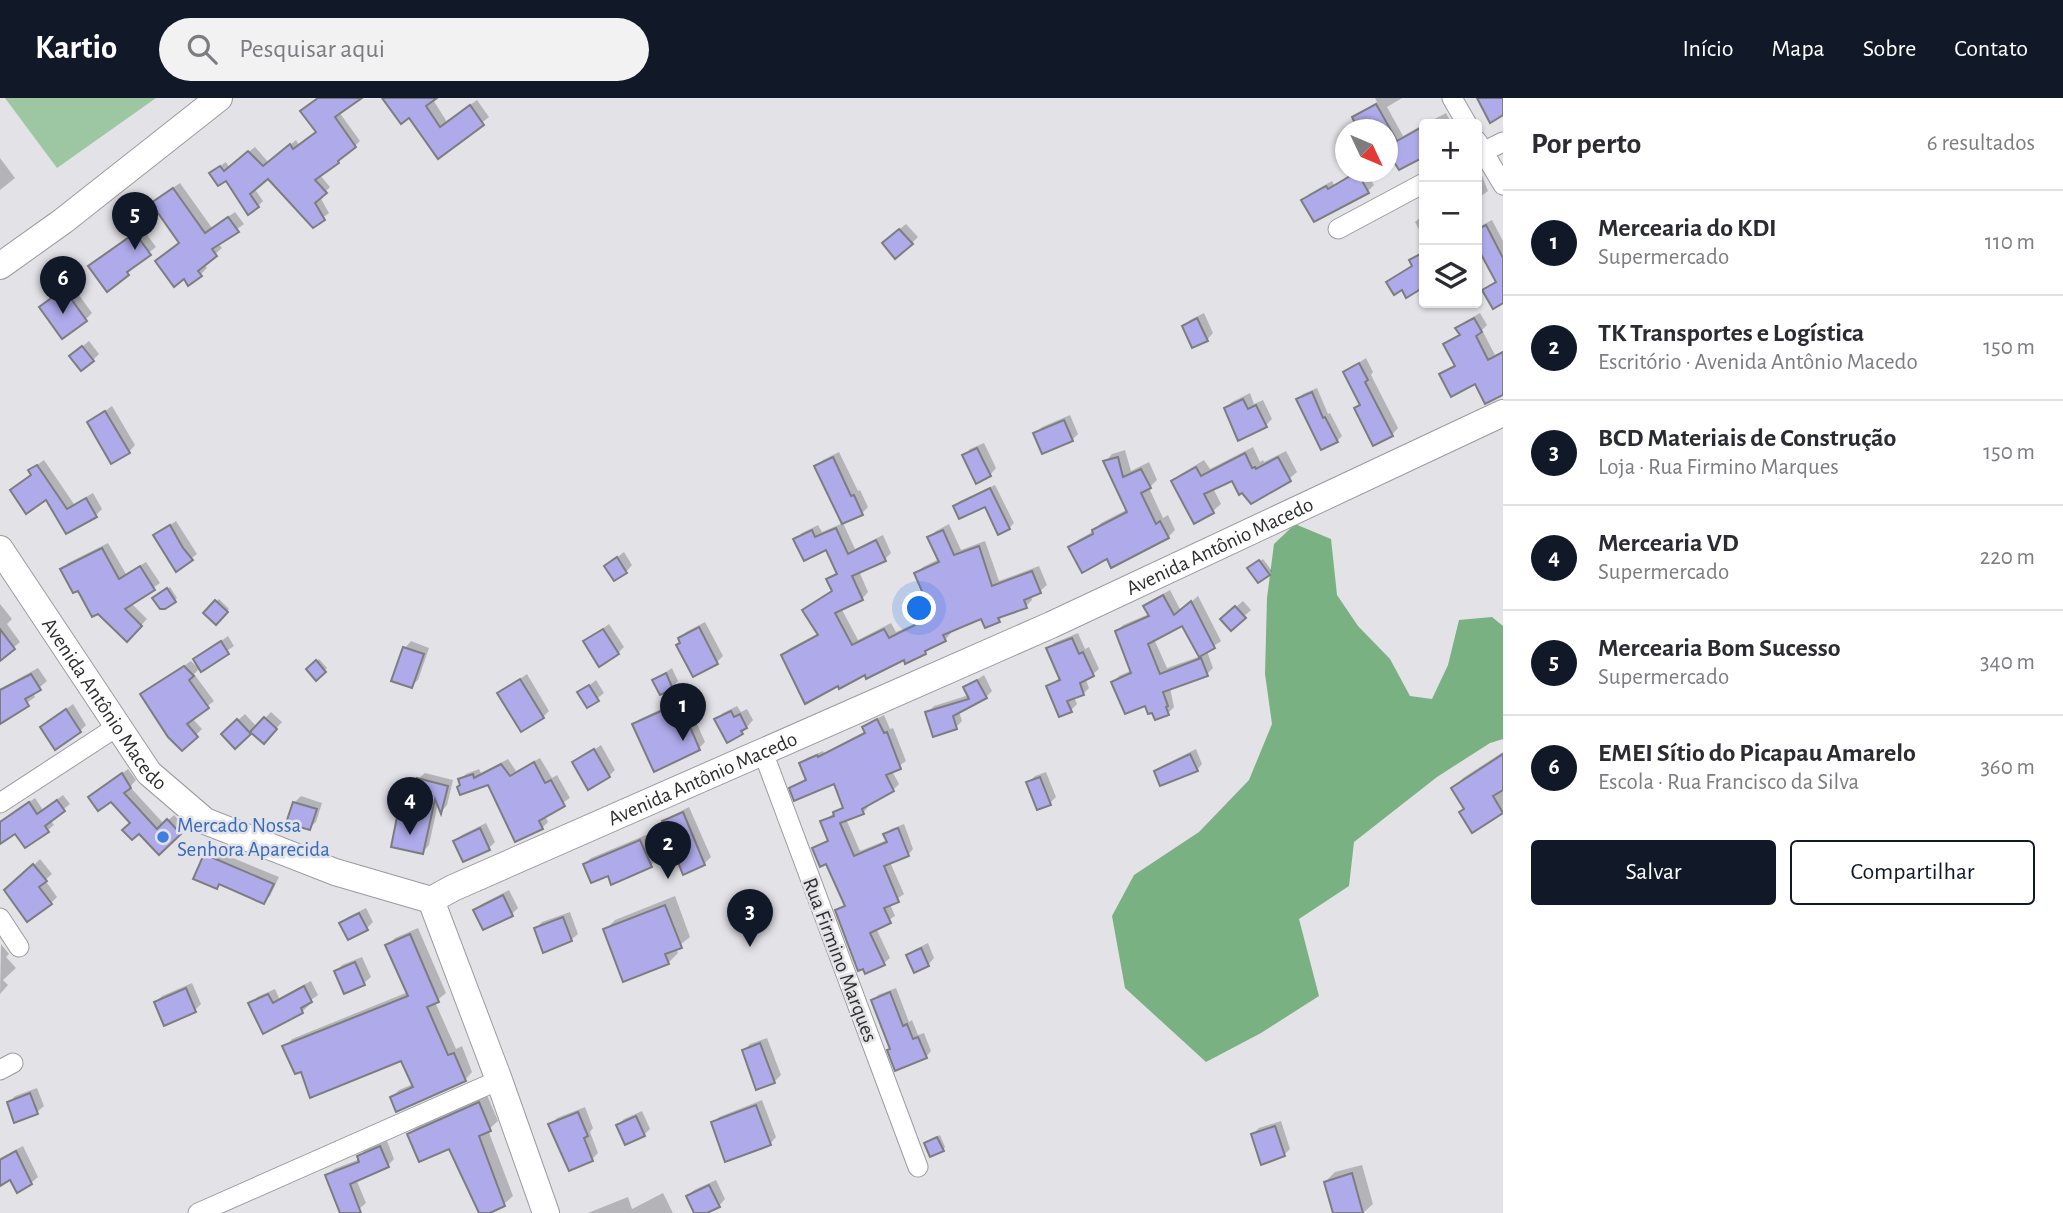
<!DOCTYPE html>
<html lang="pt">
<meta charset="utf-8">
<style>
body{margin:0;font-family:"Alegreya Sans",sans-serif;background:#f2f2f3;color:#2b2b33}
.controls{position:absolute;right:21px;top:21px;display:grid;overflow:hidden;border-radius:7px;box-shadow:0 2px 5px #0004}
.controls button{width:63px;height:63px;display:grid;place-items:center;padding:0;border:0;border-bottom:2px solid #e1e1e2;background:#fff;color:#2b2b33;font:35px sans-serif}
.compass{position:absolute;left:1335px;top:21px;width:63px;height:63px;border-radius:50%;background:#fff;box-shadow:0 2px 5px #0004;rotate:134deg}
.you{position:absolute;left:920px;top:511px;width:24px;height:24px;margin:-18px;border:5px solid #fff;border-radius:50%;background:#1a73e8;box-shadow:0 0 0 10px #1a73e833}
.badge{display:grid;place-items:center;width:46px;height:46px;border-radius:50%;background:#111827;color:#fff;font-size:23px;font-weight:700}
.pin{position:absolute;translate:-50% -58px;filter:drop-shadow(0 2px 4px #0008)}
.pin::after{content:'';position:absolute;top:37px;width:24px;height:21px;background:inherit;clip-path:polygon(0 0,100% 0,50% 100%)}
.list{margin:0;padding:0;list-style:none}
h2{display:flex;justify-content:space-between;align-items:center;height:91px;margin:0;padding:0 28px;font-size:30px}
h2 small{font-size:23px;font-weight:400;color:#7c7c81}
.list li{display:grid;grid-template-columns:46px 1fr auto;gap:21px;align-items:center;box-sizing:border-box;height:105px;padding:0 28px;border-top:2px solid #e1e1e2}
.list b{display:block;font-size:26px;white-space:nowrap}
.list p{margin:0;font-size:23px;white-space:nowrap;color:#7c7c81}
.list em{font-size:23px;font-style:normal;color:#7c7c81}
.actions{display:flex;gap:14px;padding:21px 28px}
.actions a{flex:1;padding:16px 0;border:2px solid #111827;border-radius:7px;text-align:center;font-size:24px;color:#111827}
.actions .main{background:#111827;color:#fff}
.icon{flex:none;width:38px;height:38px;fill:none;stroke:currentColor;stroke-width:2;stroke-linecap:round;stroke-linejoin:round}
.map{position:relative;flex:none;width:1503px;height:1115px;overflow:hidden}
header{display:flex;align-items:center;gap:42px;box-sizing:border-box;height:98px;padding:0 35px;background:#111827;color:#fff}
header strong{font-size:33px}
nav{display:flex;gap:38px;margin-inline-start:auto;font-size:24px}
.search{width:490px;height:63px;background:#f2f2f3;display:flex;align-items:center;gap:18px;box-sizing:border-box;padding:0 24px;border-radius:38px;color:#7c7c81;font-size:26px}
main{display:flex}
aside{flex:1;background:#fff}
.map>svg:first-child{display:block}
</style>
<header>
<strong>Kartio</strong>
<div class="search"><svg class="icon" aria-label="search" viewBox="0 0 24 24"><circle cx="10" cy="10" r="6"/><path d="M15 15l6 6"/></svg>Pesquisar aqui</div>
<nav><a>Início</a><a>Mapa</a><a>Sobre</a><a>Contato</a></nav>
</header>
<main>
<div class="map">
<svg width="1503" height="1115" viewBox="0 0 1503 1115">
<rect width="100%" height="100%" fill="#e2e2e7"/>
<polygon fill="#9dc7a2" points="5,0 156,0 57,70"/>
<polygon fill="#7ab182" points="1295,426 1331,441 1337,497 1358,528 1390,561 1410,598 1432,601 1448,567 1459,522 1492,519 1503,528 1503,641 1490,645 1437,679 1354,744 1349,788 1299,821 1319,898 1261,935 1206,964 1125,890 1112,818 1134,777 1199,734 1249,682 1272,626 1265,576 1267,500 1274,446"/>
<g fill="#0003" fill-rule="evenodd">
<polygon points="319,0 358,0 339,14 360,43 338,64 320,77 330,89 320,99 329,115 313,127 269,78 254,90 263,103 258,108 217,70 226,64 229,69 255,49 269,65 296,42 299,47 317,34"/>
<polygon points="390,0 432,0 447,24 477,2 489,19 438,59 410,17"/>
<polygon points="1375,0 1402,0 1387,9 1403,38 1424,26 1424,58 1399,70 1395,62 1388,66 1388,32 1354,19 1377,4"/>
<polygon points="1446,15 1452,26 1425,26"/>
<polygon points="1346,39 1346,56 1340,45"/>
<polygon points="0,60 15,80 0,92"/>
<polygon points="1479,70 1488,93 1477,101 1477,71"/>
<polygon points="1354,74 1375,74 1368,77 1374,87 1368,93 1303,102 1309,96 1332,83 1334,87"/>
<polygon points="180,85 212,130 235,114 244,126 218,145 222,150 204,166 207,170 200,177 163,157 181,144 160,99"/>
<polygon points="1424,116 1424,141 1415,124"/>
<polygon points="1492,122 1503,143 1503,203 1484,192 1497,182 1482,155 1477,158 1477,130"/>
<polygon points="906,126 918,139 912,145 890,139"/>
<polygon points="142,130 156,149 133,167 135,169 128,175 107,191 90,168"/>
<polygon points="1424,153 1424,187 1407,198 1402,190 1388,184 1413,166 1411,163"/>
<polygon points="71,186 92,215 85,222 48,203"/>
<polygon points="1204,215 1213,235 1207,242 1184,228 1190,222"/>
<polygon points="1480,215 1487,227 1482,232 1495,257 1503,253 1503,295 1476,284 1441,276 1456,266 1445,247 1461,235 1458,230 1464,224"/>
<polygon points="89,243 99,256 93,262 78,252"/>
<polygon points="1366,260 1373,274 1371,277 1398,330 1392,337 1356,310 1361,305 1345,274"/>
<polygon points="1317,290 1328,316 1330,315 1342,338 1337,343 1298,301 1303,296"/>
<polygon points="1250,295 1254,306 1263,302 1272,321 1265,328 1226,310 1232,304"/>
<polygon points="112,308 135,347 129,354 89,325"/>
<polygon points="1070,317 1078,336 1072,342 1035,336 1042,329"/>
<polygon points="984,345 996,370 990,377 964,358 970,351"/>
<polygon points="1253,349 1260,364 1263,362 1264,364 1286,353 1297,374 1289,381 1232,381 1213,390 1221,406 1213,413 1195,423 1173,383 1181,376 1204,362 1210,371"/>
<polygon points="1125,352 1131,373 1149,364 1157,382 1149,390 1163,420 1168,417 1175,432 1168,439 1107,459 1070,449 1078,442 1094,433 1101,425 1128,411 1105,364 1112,356"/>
<polygon points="839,354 858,393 860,392 868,409 862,415 816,368 823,362"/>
<polygon points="44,362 74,406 93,395 102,411 96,417 66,434 46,400 12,392 33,376 30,372"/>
<polygon points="995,387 1014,425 1009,430 986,407 955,408 960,403"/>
<polygon points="176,423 197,456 177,471 155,437"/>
<polygon points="843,425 855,451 883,437 891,455 885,461 859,473 868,494 862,501 841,510 858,542 891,525 896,534 916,525 913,518 919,511 930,506 916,475 923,469 939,461 929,439 936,433 949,426 961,452 985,443 999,483 1039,468 1047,487 1040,493 1031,497 1032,502 1026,508 1005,516 999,522 982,519 950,533 951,535 945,542 932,548 925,555 865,575 783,558 789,551 819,535 804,512 833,492 828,482 838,473 827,449 795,442 802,435 818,427 822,434"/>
<polygon points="108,445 126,476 146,464 160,485 131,505 147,521 127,542 62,471 68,465"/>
<polygon points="624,454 632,467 626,474 606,468"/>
<polygon points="1263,461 1272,473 1259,483 1252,468"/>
<polygon points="170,489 177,500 175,502 157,497"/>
<path d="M1170 492 1181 513 1198 498 1221 543 1207 553 1213 570 1207 576 1170 590 1174 609 1168 615 1146 606 1113 584 1119 578 1132 572 1117 533 1123 527 1149 516 1145 508 1152 502ZM1182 526 1201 558 1167 570 1154 541Z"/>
<polygon points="219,501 229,511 216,524 206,515"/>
<polygon points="1243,503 1251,512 1231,530 1229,515"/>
<polygon points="0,506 12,521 7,526 20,544 0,561"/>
<polygon points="705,524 723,558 717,564 680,540 686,534"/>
<polygon points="609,526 624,549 618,555 585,543"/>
<polygon points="1078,535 1085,551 1089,549 1099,571 1086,582 1089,590 1083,596 1074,599 1077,606 1071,612 1048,588 1061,579 1048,551 1054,545"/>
<polygon points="228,538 234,548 201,571 195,562"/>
<polygon points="411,543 429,550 418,582 411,588 405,550"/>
<polygon points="319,561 327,570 316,580 308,571"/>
<polygon points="191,563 199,571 194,576 214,603 192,620 202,631 182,651 143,596"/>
<polygon points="38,570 47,583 33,595 35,599 0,624 0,591"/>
<polygon points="672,570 678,583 672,589 654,582"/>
<polygon points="527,576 549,613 543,619 500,595"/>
<polygon points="984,577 992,593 986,599 959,613 962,623 956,629 927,615 934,608 969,597 965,590"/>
<polygon points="596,582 604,595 588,608 580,595"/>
<polygon points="676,604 681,614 690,610 705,644 699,650 634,627 640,621"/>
<polygon points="73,606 86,627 80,633 42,629"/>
<polygon points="737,608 741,614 747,611 753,622 742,635 727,642 717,621 723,615"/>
<polygon points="271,614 282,624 264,644 252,633 235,648 229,630 245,616 257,629"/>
<polygon points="884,617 890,631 893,630 906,663 892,673 899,686 893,692 867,706 868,709 863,715 846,721 860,753 887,742 885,737 891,731 904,726 913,751 908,757 890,764 904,796 890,806 895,818 876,830 890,860 884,865 837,813 846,806 827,764 814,751 829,741 822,724 844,708 835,683 791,690 807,680 801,665 807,660 823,653 824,655 866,633 864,630 870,624"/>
<polygon points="601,647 615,672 609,678 575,665"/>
<polygon points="1196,651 1202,666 1197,672 1156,673 1162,668"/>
<polygon points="1503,654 1503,713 1473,732 1466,710 1453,690 1463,680"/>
<polygon points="540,660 552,680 557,677 570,700 545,717 548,724 542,730 488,685 462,686 460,682 466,676 479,671 481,675 508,661 516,673"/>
<polygon points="128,671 136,682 130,689 164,726 174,717 185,729 159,755 111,701 90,699"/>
<polygon points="1046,674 1056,699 1050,705 1028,685 1035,678"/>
<polygon points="425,675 453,682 447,707 442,713 438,705 429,747 423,754 398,720 405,714 410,715 418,681"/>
<polygon points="63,697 70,706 50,722 54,727 48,732 15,733 0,744 0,724 35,700 43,712"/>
<polygon points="301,698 322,705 316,724 309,730 294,705"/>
<polygon points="689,709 711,759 704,766 664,724 671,718"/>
<polygon points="486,725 495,744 489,750 455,743 462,737"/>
<polygon points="646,737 657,761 651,767 609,776 585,766 591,760"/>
<polygon points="211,751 279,779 270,798 264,804 221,784 216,789 205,757"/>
<polygon points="40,761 52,776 45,782 57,799 51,805 23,778"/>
<polygon points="509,792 518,810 512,816 475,812 482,806"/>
<polygon points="675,798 690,839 676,850 678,855 668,865 605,832 615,822"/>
<polygon points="366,810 373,824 367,830 341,825 348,819"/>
<polygon points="570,814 578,836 571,842 536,830 542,824"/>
<polygon points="418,830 446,895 435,904 456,951 462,948 472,974 465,982 392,999 399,992 413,986 402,961 302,971 285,949 292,941 408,894 388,847 395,840"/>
<polygon points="928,845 934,860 928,867 908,858 914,852"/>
<polygon points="1,846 9,856 6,859 16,870 3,882 8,887 0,896"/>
<polygon points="362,859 371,879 364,885 345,894 336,874 342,867"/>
<polygon points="311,883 318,897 307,905 309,907 302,914 251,906 257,899 275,891 279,900"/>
<polygon points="192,885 201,906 195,912 156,904 162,898"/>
<polygon points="896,890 909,924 912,922 918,937 924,935 931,953 926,959 892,950 873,903 878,897"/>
<polygon points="767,940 781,977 774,984 744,952 750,946"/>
<polygon points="37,990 44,1008 37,1014 9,1005 15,998"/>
<polygon points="487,997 498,1023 488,1032 513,1098 504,1106 481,1115 450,1049 409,1036 418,1028"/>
<polygon points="762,1002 776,1039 770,1046 713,1025 719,1019"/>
<polygon points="585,1009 593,1030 590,1034 598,1055 592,1061 550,1027 557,1020"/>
<polygon points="642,1013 650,1031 644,1037 618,1027 624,1021"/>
<polygon points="1281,1023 1290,1051 1284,1057 1253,1036 1259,1030"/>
<polygon points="940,1037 945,1049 943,1052 926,1045"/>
<polygon points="387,1043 394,1061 388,1067 356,1081 366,1105 359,1111 342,1115 328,1078 334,1071 360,1061 359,1059 365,1052"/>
<polygon points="23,1048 38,1079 31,1085 11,1080 0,1084 0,1060"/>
<polygon points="1362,1067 1373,1106 1363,1115 1334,1115 1325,1084 1335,1074"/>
<polygon points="716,1082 725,1101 719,1108 703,1115 696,1115 688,1099 694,1092"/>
<polygon points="663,1095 673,1115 588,1115 628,1099 632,1111"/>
</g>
<g fill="#afabea" stroke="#7d7d81" stroke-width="2">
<polygon points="318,0 362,0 335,19 356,49 338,63 339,65 315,82 327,95 315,105 325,122 313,130 268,81 250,96 259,109 248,117 226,83 218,88 209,75 220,68 224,73 248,53 263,68 290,46 293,51 316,34 300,13"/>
<polygon points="382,0 437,0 426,8 440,29 470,7 484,27 438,61 409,20 401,26"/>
<polygon points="1477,0 1503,0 1503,17 1490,25"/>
<polygon points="1376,6 1397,43 1424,28 1424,59 1399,72 1394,64 1388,68 1388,32 1358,32 1352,19"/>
<polygon points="1357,74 1369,95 1314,124 1301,102 1326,88 1328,91"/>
<polygon points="173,90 205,135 228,119 239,134 212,151 217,158 198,173 202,178 188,188 184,181 174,189 155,163 179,145 151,105"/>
<polygon points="1486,127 1503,160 1503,205 1493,211 1482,192 1496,184 1482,158 1477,160 1477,132"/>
<polygon points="899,131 913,146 895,161 882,145"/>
<polygon points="135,135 151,157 127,174 129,177 107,194 88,168"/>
<polygon points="1424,154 1424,189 1406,200 1402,192 1394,197 1386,184 1412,168 1409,162"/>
<polygon points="64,191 87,223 62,241 39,209"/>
<polygon points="1197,220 1208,243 1192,250 1182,228"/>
<polygon points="1474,220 1482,234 1476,238 1488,262 1503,254 1503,297 1485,306 1475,286 1451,299 1439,276 1455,268 1443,246 1460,237 1455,230"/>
<polygon points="82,248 94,263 81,273 69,258"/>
<polygon points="1359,265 1368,282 1365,284 1393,338 1373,348 1354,310 1360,307 1343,274"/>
<polygon points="1312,294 1323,320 1325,319 1338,344 1321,352 1296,301"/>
<polygon points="1243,301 1248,311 1256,307 1267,329 1238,343 1224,310"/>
<polygon points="105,313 130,355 111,366 87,324"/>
<polygon points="1064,322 1073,343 1042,356 1033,335"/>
<polygon points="977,350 991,378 976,386 962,357"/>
<polygon points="1245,355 1252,370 1255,369 1256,371 1278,359 1291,383 1251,406 1242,395 1239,397 1232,383 1204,396 1214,415 1194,426 1171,383 1196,369 1201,378"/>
<polygon points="833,359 851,398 854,397 863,417 842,426 814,368"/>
<polygon points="1118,359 1123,379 1141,371 1151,390 1141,395 1156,426 1160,423 1169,440 1111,470 1107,461 1082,475 1068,449 1093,436 1092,432 1127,414 1103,363"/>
<polygon points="37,367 67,411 86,400 97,419 66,436 46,402 26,416 10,392 31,377 28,372"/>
<polygon points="990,390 1010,431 998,437 985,409 959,421 953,408"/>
<polygon points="170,427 183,450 193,462 176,474 153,437"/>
<polygon points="836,430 848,456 876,442 886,463 852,478 863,502 835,515 852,547 884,531 889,540 915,527 911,517 929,509 914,475 939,464 927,439 943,432 954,457 979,448 992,488 1032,473 1041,495 1024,502 1027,510 998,520 1000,524 985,530 981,521 943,537 946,543 925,553 926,556 905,566 904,562 866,581 865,577 839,591 838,588 805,606 781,557 818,537 802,512 832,493 826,481 837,476 826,452 804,463 793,441 812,432 815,439"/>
<polygon points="102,450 119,481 140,468 155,492 125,511 142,528 127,544 98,516 92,519 78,493 73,495 60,471"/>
<polygon points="617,459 627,475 614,483 604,468"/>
<polygon points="1259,462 1270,477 1258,485 1247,470"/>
<polygon points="167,490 176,504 165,511 160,511 152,500"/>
<polygon points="1163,497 1174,517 1191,503 1215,550 1199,559 1182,528 1148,546 1160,576 1201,560 1208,578 1163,594 1168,608 1166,609 1169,617 1155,622 1152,615 1148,616 1145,608 1125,616 1111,584 1131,575 1115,533 1149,518 1143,508"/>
<polygon points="215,502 228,514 216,527 203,515"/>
<polygon points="1235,508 1246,520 1231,533 1220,521"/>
<polygon points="699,529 718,566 693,579 676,547 680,545 678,540"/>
<polygon points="0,531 15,551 0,563"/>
<polygon points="603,531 619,556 599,569 583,543"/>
<polygon points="1072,540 1079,556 1083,554 1094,578 1080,585 1084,597 1067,603 1072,614 1059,619 1046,588 1060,582 1046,550"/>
<polygon points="221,543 229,556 201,574 193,561"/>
<polygon points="403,549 424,556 412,590 391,583"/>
<polygon points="316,562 326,574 316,583 306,571"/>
<polygon points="184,568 194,578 189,582 209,610 187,626 198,639 182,653 168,639 140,596"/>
<polygon points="666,575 673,591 660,597 652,582"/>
<polygon points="31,576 41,592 25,601 29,608 0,626 0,592"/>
<polygon points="520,581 544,620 521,634 497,595"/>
<polygon points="977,582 987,600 953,618 957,631 933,639 925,614 969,601 963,589"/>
<polygon points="589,587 599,603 587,610 577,594"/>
<polygon points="670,609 675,619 684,615 700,652 654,674 632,626"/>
<polygon points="66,611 81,634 55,652 40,629"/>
<polygon points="731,613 734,619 740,616 747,630 741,633 743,636 727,645 714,621"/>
<polygon points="264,619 277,631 264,646 250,634"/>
<polygon points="237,621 251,636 235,651 221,636"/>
<polygon points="877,621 884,635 887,634 901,671 886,677 894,693 862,711 864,716 840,725 854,758 887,744 883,736 898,730 909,758 884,768 899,804 884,810 891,825 870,835 885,867 865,876 863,871 858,873 835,812 845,808 826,766 820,769 812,750 828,743 820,723 834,718 833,714 843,710 834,686 794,703 789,690 806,682 799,665 817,657 818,659 865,635 862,629"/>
<polygon points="594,651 610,679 588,692 572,664"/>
<polygon points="1190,656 1198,673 1160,688 1154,673"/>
<polygon points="1503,656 1503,692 1493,698 1503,715 1472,735 1459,714 1464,711 1451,690"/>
<polygon points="534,664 545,685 551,682 565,708 539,723 543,731 515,744 488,687 460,697 457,689 460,687 458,681 473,676 474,680 501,666 510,678"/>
<polygon points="122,675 131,690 124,695 157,731 167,721 181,736 159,757 139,736 132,742 122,732 130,725 111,704 98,713 88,699"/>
<polygon points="1040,679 1051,707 1037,712 1026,684"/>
<polygon points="417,680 448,688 441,716 435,701 423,756 391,749 397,719 407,721"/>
<polygon points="57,702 65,713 45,728 49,734 25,750 15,736 0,746 0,724 29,704 37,716"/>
<polygon points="293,704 317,711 310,732 286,725"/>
<polygon points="683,714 705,767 683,777 662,723"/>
<polygon points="480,730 490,752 463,764 453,743"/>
<polygon points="640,742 652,769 611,787 608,778 591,785 583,766"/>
<polygon points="204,756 274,786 264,806 219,786 217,791 193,781"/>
<polygon points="33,766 47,783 39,789 52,806 27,824 4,792"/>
<polygon points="503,797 513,818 483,832 473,812"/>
<polygon points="665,807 682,850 665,856 669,866 623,884 603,831"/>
<polygon points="359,815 368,832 348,842 339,825"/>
<polygon points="563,819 572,843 543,855 534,830"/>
<polygon points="410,836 439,904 427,909 448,957 454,955 466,983 396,1014 390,999 413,989 401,963 310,1000 301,974 295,976 282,948 408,898 385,847"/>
<polygon points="921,850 929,868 914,875 906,857"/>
<polygon points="355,864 365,887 344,896 334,873"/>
<polygon points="304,888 312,904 301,910 303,915 263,936 248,905 268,896 273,905"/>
<polygon points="186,890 196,914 164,928 154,904"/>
<polygon points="890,894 903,928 907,926 913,941 918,939 927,960 895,973 887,952 890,951 871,902"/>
<polygon points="760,945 775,985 756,992 742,952"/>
<polygon points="30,995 38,1016 14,1025 7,1004"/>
<polygon points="479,1004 491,1033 479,1038 505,1108 490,1115 479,1115 449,1051 419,1064 407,1036"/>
<polygon points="756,1007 771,1047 725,1064 711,1024"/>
<polygon points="578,1014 588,1038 584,1040 593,1063 569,1073 548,1026"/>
<polygon points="636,1018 645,1038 625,1047 616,1027"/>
<polygon points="1275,1028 1285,1058 1261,1067 1251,1036"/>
<polygon points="937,1039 944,1053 930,1059 924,1045"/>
<polygon points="380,1048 389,1069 350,1086 361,1115 340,1115 325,1077 359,1064 357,1058"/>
<polygon points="16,1053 32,1086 17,1095 10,1082 0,1088 0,1062"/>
<polygon points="1352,1075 1363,1115 1333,1115 1324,1084"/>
<polygon points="709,1087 720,1109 707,1115 694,1115 686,1098"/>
</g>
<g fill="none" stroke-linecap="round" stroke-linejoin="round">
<g stroke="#9b9ba0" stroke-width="21">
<g id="street">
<polyline points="1452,0 1467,26"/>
<polyline points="1477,43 1503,87"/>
<polyline points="1477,57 1503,44"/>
<polyline points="1338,131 1424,85"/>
<polyline points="763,654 918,1069"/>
<polyline points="0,705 118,628"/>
<polyline points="0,820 19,849"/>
<polyline points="0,972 13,965"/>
<polyline points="198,1115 499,982"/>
</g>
</g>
<g stroke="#9b9ba0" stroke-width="28">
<g id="secondary">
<polyline points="0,168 63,123 219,0"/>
<path id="s1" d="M0 451 149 675 205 723 335 774 431 802 453 790 1051 527 1503 315"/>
<polyline points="431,802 499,982 546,1115"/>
</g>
</g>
<use href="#street" stroke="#fff" stroke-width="19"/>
<use href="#secondary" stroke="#fff" stroke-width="26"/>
</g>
<circle fill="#3f7fe0" stroke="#e2e2e7" stroke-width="2.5" cx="163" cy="739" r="7"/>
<g text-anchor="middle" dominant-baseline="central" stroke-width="5" stroke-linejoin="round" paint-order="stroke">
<g font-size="21" fill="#2e2e30" stroke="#e2e2e7">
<text stroke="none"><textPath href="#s1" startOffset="1447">Avenida Antônio Macedo</textPath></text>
<text stroke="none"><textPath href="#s1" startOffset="187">Avenida Antônio Macedo</textPath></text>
<text stroke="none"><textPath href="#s1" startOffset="880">Avenida Antônio Macedo</textPath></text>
<text transform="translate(840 862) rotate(69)">Rua Firmino Marques</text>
</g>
<g font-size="21" fill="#366cbe" stroke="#e2e2e7" text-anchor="start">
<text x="177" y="727">Mercado Nossa<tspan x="177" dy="24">Senhora Aparecida</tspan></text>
</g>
</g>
</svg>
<div class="controls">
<button>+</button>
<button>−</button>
<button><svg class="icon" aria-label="layers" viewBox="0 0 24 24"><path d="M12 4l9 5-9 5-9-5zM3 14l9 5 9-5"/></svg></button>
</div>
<svg class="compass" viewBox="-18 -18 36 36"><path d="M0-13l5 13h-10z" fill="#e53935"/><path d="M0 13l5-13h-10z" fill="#7c7c81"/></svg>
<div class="you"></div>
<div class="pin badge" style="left:683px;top:643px">1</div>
<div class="pin badge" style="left:668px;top:781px">2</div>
<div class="pin badge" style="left:750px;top:849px">3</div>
<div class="pin badge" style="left:410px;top:737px">4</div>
<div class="pin badge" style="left:135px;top:152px">5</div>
<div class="pin badge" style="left:63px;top:216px">6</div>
</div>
<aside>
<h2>Por perto<small>6 resultados</small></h2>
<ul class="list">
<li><span class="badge">1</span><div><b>Mercearia do KDI</b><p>Supermercado</p></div><em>110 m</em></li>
<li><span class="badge">2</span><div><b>TK Transportes e Logística</b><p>Escritório · Avenida Antônio Macedo</p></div><em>150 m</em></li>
<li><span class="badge">3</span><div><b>BCD Materiais de Construção</b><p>Loja · Rua Firmino Marques</p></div><em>150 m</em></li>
<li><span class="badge">4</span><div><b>Mercearia VD</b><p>Supermercado</p></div><em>220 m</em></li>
<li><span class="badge">5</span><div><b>Mercearia Bom Sucesso</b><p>Supermercado</p></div><em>340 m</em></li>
<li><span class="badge">6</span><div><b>EMEI Sítio do Picapau Amarelo</b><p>Escola · Rua Francisco da Silva</p></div><em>360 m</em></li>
</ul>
<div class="actions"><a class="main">Salvar</a><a>Compartilhar</a></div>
</aside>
</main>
